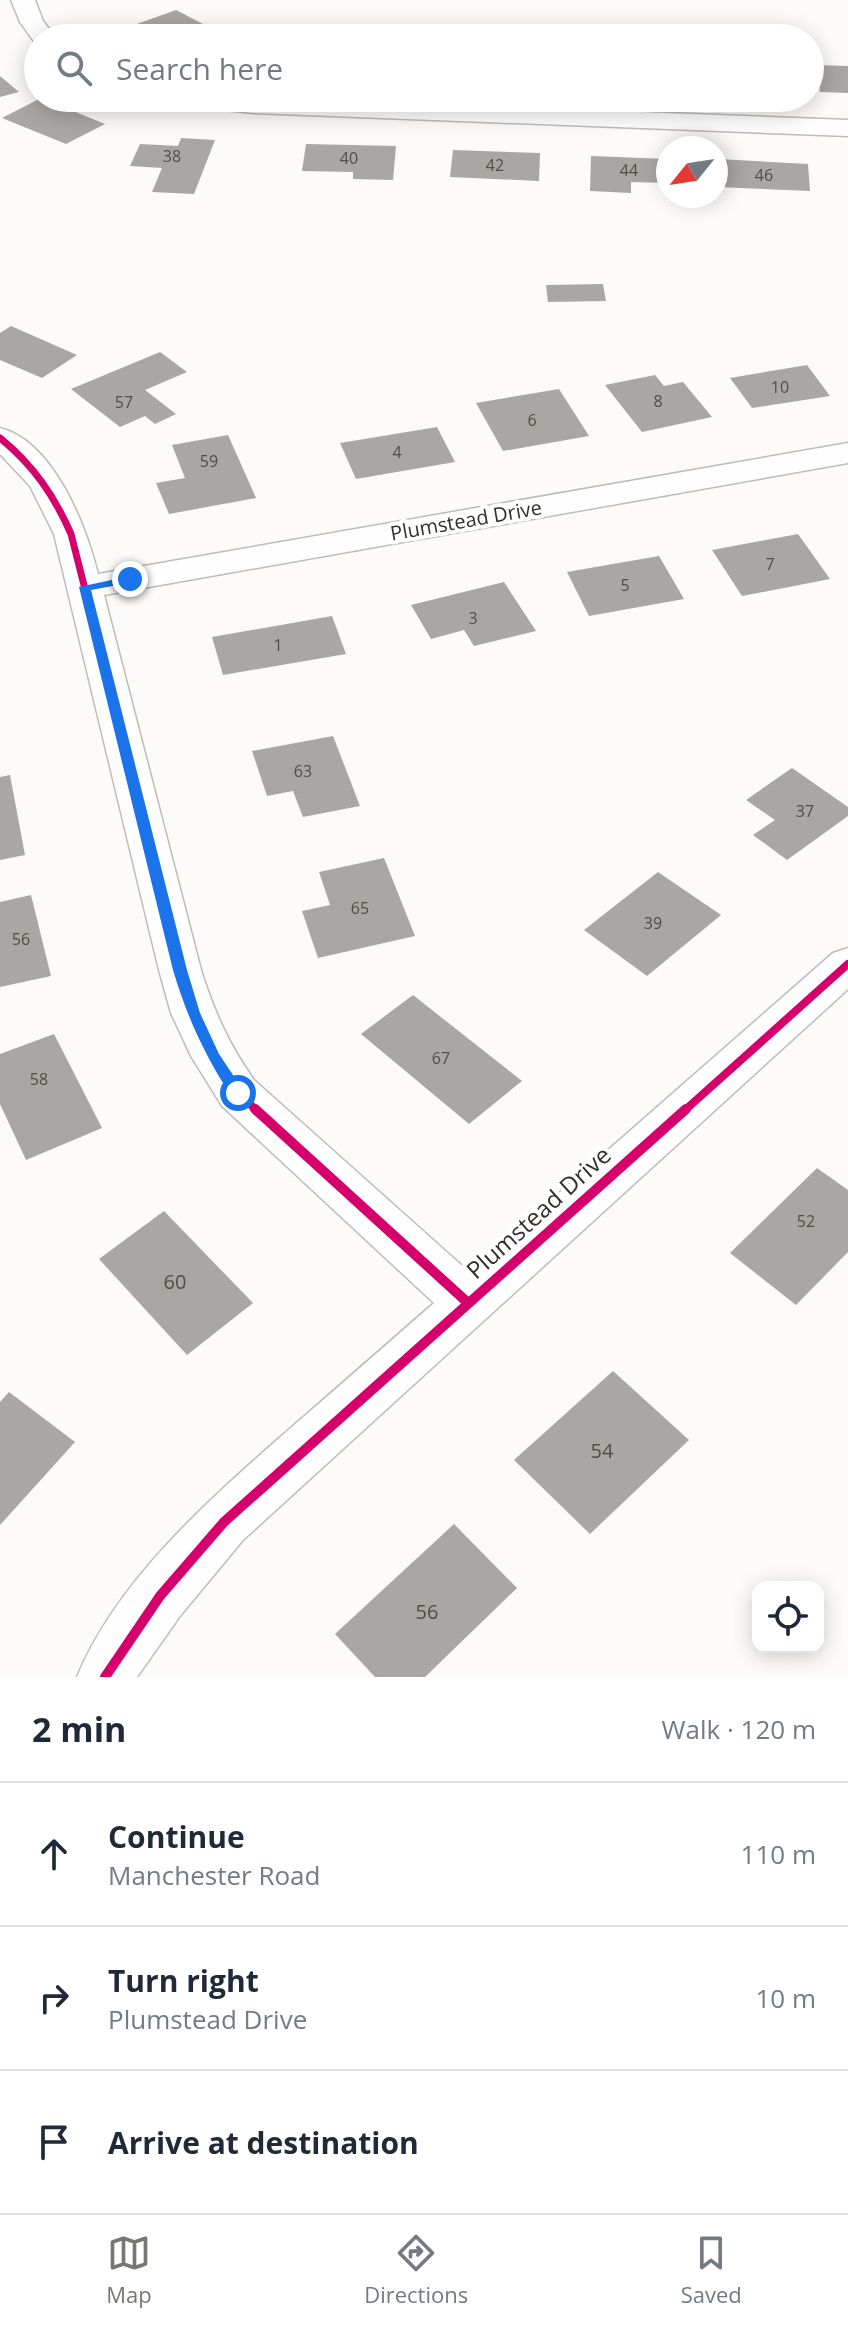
<!DOCTYPE html>
<meta charset="utf-8">
<style>
body{margin:0;font-family:"Open Sans",sans-serif;background:#f2f2f3;color:#1f2937}
.controls{position:absolute;right:24px;bottom:24px;display:grid;overflow:hidden;border-radius:16px;box-shadow:0 4px 20px #0003}
.controls button{width:72px;height:72px;display:grid;place-items:center;padding:0;border:0;border-bottom:2px solid #e0e1e3;background:#fff;color:#1f2937;font:40px sans-serif}
.compass{position:absolute;left:656px;top:136px;width:72px;height:72px;border-radius:50%;background:#fff;box-shadow:0 4px 20px #0003;rotate:240deg}
.stop{position:absolute;width:24px;height:24px;margin:-18px;border:6px solid #1a73e8;border-radius:50%;background:#fff}
.stop.end{background:#1a73e8;border-color:#fff;box-shadow:0 2px 8px #0008}
.list{margin:0;padding:0;list-style:none}
h2{display:flex;justify-content:space-between;align-items:center;height:104px;margin:0;padding:0 32px;font-size:34px}
h2 small{font-size:26px;font-weight:400;color:#747a83}
.list li{display:grid;grid-template-columns:52px 1fr auto;gap:24px;align-items:center;box-sizing:border-box;height:144px;padding:0 32px;border-top:2px solid #e0e1e3}
.list b{display:block;font-size:30px;white-space:nowrap}
.list p{margin:0;font-size:26px;white-space:nowrap;color:#747a83}
.list em{font-size:26px;font-style:normal;color:#747a83}
.icon{flex:none;width:44px;height:44px;fill:none;stroke:currentColor;stroke-width:2;stroke-linecap:round;stroke-linejoin:round}
.map{position:relative;flex:none;width:848px;height:1677px;overflow:hidden}
.search{position:absolute;background:#fff;box-shadow:0 4px 20px #0003;left:24px;right:24px;top:24px;height:88px;display:flex;align-items:center;gap:20px;box-sizing:border-box;padding:0 28px;border-radius:44px;color:#747a83;font-size:30px}
.sheet{height:536px;background:#fff}
nav{display:flex;justify-content:space-around;align-items:center;box-sizing:border-box;height:112px;border-top:2px solid #e0e1e3;background:#fff;font-size:22px;color:#747a83}
nav a{display:grid;justify-items:center;gap:4px}
nav .on{color:#7a7672}
.map>svg:first-child{display:block}
</style>
<div class="map">
<svg width="848" height="1677" viewBox="0 0 848 1677">
<rect width="100%" height="100%" fill="#fdfbf9"/>
<g fill="#a9a6a3">
<polygon points="176,10 230,38 134,38 120,30"/>
<polygon points="817,65 848,66 848,93 820,92"/>
<polygon points="0,76 19,92 0,97"/>
<polygon points="41,98 105,124 66,144 2,118"/>
<polygon points="181,138 215,140 194,194 152,192 162,168 130,166 140,144 178,146"/>
<polygon points="306,144 396,146 393,180 353,179 353,172 302,171"/>
<polygon points="453,150 540,153 539,181 450,177"/>
<polygon points="591,156 668,159 668,183 631,182 631,193 590,191"/>
<polygon points="718,159 808,164 810,191 718,187"/>
<polygon points="603,284 606,301 548,302 546,285"/>
<polygon points="11,326 77,355 42,378 0,360 0,333"/>
<polygon points="160,352 187,372 145,390 176,414 155,424 145,416 120,427 71,389"/>
<polygon points="807,365 830,396 752,408 730,378"/>
<polygon points="655,375 664,386 683,382 712,417 642,432 605,385"/>
<polygon points="559,389 589,436 503,451 476,403"/>
<polygon points="437,427 455,462 356,479 340,443"/>
<polygon points="228,435 256,498 169,514 156,483 185,478 172,445"/>
<polygon points="798,534 830,579 742,596 712,550"/>
<polygon points="659,556 684,599 589,616 567,572"/>
<polygon points="504,582 536,631 474,646 464,630 431,639 411,605"/>
<polygon points="332,616 346,654 223,675 212,637"/>
<polygon points="333,736 360,806 303,817 293,791 267,796 252,751"/>
<polygon points="792,768 848,807 848,816 787,860 753,835 775,820 746,800"/>
<polygon points="10,775 25,855 0,860 0,777"/>
<polygon points="384,858 415,936 318,958 302,911 330,905 319,872"/>
<polygon points="658,872 721,915 647,976 584,930"/>
<polygon points="31,895 51,976 0,987 0,902"/>
<polygon points="413,995 522,1081 469,1124 361,1034"/>
<polygon points="54,1034 102,1128 26,1160 0,1104 0,1054"/>
<polygon points="817,1168 848,1190 848,1252 796,1305 730,1253"/>
<polygon points="164,1211 253,1303 187,1355 99,1259"/>
<polygon points="613,1371 689,1440 590,1534 514,1460"/>
<polygon points="9,1392 75,1442 0,1525 0,1402"/>
<polygon points="454,1524 517,1588 425,1677 375,1677 335,1634"/>
</g>
<g fill="none" stroke-linecap="round" stroke-linejoin="round">
<g stroke="#bfbbb8" stroke-width="3">
<g id="street">
<polygon points="11,0 35,0 43,21 56,38 38,38 38,44 35,43 20,22"/>
<polygon points="176,98 269,98 848,120 848,136 253,113 189,106 180,103"/>
<path d="M0 428C54 442 86 526 98 574L848 443V463L104 595 201 970C214 1011 229 1045 254 1080L469 1272 833 953 848 948V989L243 1540 180 1616 137 1677H77C117 1580 209 1500 286 1432 336 1389 385 1346 434 1303L222 1106 191 1056 171 1013 159 970 54 534 30 486 0 454Z"/>
</g>
</g>
<use href="#street" fill="#fffefe" fill-rule="evenodd"/>
<g stroke="#fff" stroke-width="11">
<path id="cycleway-far2" d="M0 438C33 465 54 495 71 534L102 656"/>
</g>
<g stroke="#fff" stroke-width="13">
<g id="cycleway-far1">
<path d="M101 654 193 1013C210 1050 227 1083 257 1111"/>
<polyline points="684,1111 848,964"/>
</g>
</g>
<g stroke="#fff" stroke-width="15">
<g id="cycleway">
<polyline points="255,1109 467,1302"/>
<polyline points="105,1677 160,1596 224,1522 686,1109"/>
</g>
</g>
<use href="#cycleway-far2" stroke="#d6006c" stroke-width="7"/>
<use href="#cycleway-far1" stroke="#d6006c" stroke-width="8"/>
<use href="#cycleway" stroke="#d6006c" stroke-width="10"/>
</g>
<path fill="#1a73e8" d="M130 576 134 577V582L91 590 187 970 200 1013 219 1054 245 1093 238 1099 232 1097C205 1056 187 1017 173 970L79 587Z"/>
<g text-anchor="middle" dominant-baseline="central" stroke-width="8" stroke-linejoin="round" paint-order="stroke">
<g font-size="16" fill="#514d48">
<text x="172" y="156">38</text>
<text x="349" y="158">40</text>
<text x="495" y="165">42</text>
<text x="629" y="170">44</text>
<text x="764" y="175">46</text>
<text x="780" y="387">10</text>
<text x="658" y="401">8</text>
<text x="124" y="402">57</text>
<text x="532" y="420">6</text>
<text x="397" y="452">4</text>
<text x="209" y="461">59</text>
<text x="770" y="564">7</text>
<text x="625" y="585">5</text>
<text x="473" y="618">3</text>
<text x="278" y="645">1</text>
<text x="303" y="771">63</text>
<text x="805" y="811">37</text>
<text x="360" y="908">65</text>
<text x="653" y="923">39</text>
<text x="21" y="939">56</text>
<text x="441" y="1058">67</text>
<text x="39" y="1079">58</text>
<text x="806" y="1221">52</text>
</g>
<g font-size="20" fill="#342f2a" stroke="#fff">
<text transform="translate(466 520) rotate(-10)">Plumstead Drive</text>
</g>
<g font-size="20" fill="#514d48">
<text x="175" y="1281">60</text>
<text x="602" y="1450">54</text>
<text x="427" y="1611">56</text>
</g>
<g font-size="24" fill="#342f2a" stroke="#fff">
<text transform="translate(538 1212) rotate(-42)">Plumstead Drive</text>
</g>
</g>
</svg>
<div class="controls">
<button><svg class="icon" aria-label="locate" viewBox="0 0 24 24"><circle cx="12" cy="12" r="6"/><path d="M12 2v4M12 18v4M2 12h4M18 12h4"/></svg></button>
</div>
<svg class="compass" viewBox="-18 -18 36 36"><path d="M0-13l5 13h-10z" fill="#e53935"/><path d="M0 13l5-13h-10z" fill="#747a83"/></svg>
<div class="stop" style="left:238px;top:1093px"></div>
<div class="stop end" style="left:130px;top:579px"></div>
<div class="search"><svg class="icon" aria-label="search" viewBox="0 0 24 24"><circle cx="10" cy="10" r="6"/><path d="M15 15l6 6"/></svg>Search here</div>
</div>
<section class="sheet">
<h2>2 min<small>Walk · 120 m</small></h2>
<ul class="list">
<li><svg class="icon" aria-label="ahead" viewBox="0 0 24 24"><path d="M12 20V5M6 11l6-6 6 6"/></svg><div><b>Continue</b><p>Manchester Road</p></div><em>110 m</em></li>
<li><svg class="icon" aria-label="right" viewBox="0 0 24 24"><path d="M7 20v-9h11M14 6l5 5-5 5"/></svg><div><b>Turn right</b><p>Plumstead Drive</p></div><em>10 m</em></li>
<li><svg class="icon" aria-label="arrive" viewBox="0 0 24 24"><path d="M6 21V4h12l-3 4 3 4H6"/></svg><div><b>Arrive at destination</b></div></li>
</ul>
</section>
<nav>
<a class="on"><svg class="icon" aria-label="map" viewBox="0 0 24 24"><path d="M3 6l6-2 6 2 6-2v14l-6 2-6-2-6 2zM9 4v14M15 6v14"/></svg>Map</a>
<a><svg class="icon" aria-label="directions" viewBox="0 0 24 24"><path d="M12 3l9 9-9 9-9-9zM9 14v-3h6M13 9l2 2-2 2"/></svg>Directions</a>
<a><svg class="icon" aria-label="saved" viewBox="0 0 24 24"><path d="M7 4h10v16l-5-4-5 4z"/></svg>Saved</a>
</nav>
